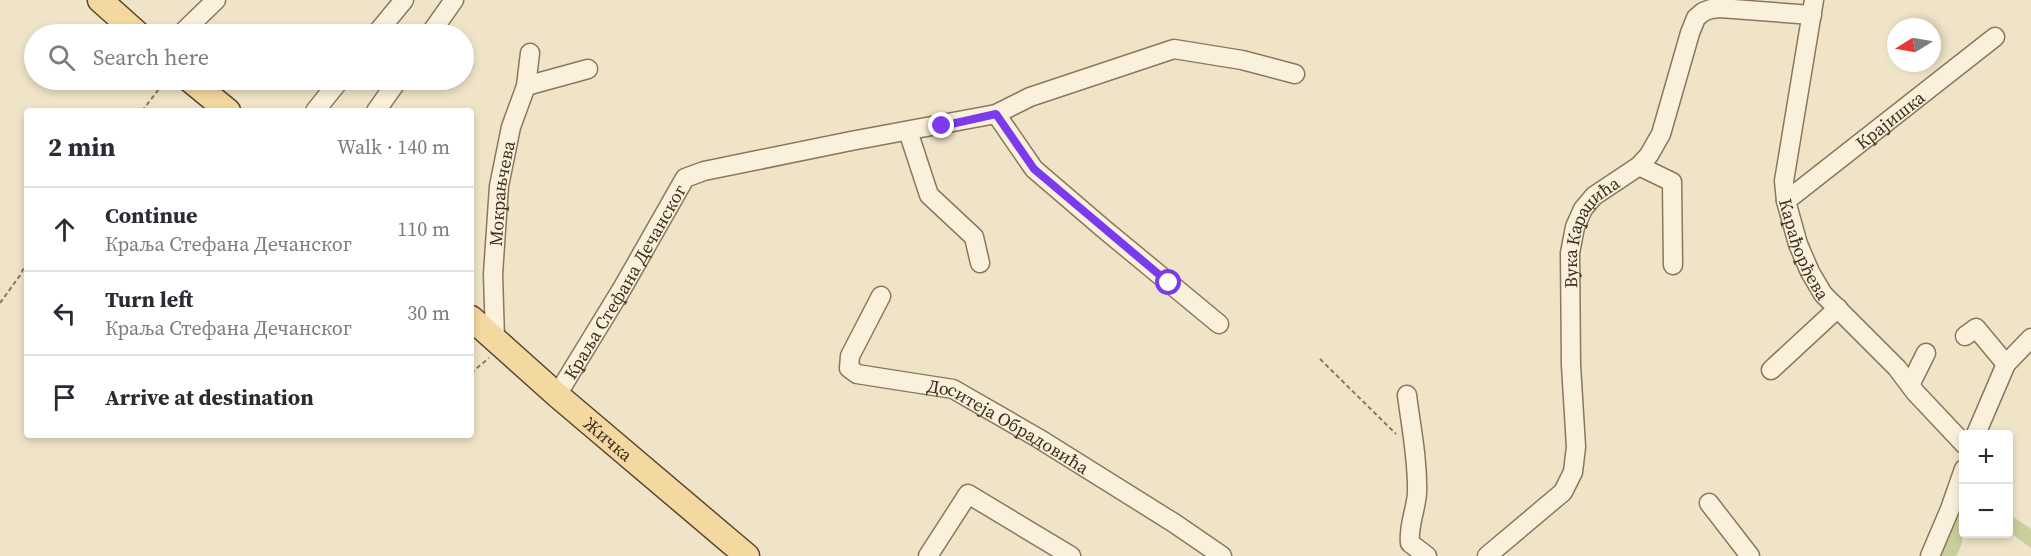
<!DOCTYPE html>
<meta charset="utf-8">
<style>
body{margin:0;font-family:"Source Serif 4",serif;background:#f7f7f7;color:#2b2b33}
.controls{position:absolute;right:18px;bottom:18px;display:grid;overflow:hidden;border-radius:6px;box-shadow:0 3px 9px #0003}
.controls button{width:54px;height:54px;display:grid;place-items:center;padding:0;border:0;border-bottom:2px solid #e1e1e2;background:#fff;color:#2b2b33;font:30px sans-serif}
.compass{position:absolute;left:1887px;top:18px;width:54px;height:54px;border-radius:50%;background:#fff;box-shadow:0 3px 9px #0003;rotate:259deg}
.stop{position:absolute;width:18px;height:18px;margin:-14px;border:4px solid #7c3aed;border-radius:50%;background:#fff}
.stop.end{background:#7c3aed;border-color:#fff;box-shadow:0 2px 6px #0008}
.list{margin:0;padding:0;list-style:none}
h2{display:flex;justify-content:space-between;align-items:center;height:78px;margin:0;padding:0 24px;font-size:26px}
h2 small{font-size:20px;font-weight:400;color:#7c7c81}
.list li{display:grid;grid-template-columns:39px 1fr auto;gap:18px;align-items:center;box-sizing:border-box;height:84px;padding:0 24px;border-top:2px solid #e1e1e2}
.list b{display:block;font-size:22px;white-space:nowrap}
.list p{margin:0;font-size:20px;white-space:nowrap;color:#7c7c81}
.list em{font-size:20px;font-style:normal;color:#7c7c81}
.icon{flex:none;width:33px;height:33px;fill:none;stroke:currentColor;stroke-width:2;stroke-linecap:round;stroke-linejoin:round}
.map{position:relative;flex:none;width:2031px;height:556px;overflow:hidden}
.search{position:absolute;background:#fff;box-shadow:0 3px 9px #0003;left:24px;top:24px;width:450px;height:66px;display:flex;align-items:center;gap:15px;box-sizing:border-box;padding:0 21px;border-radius:33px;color:#7c7c81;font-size:22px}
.panel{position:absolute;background:#fff;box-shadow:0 3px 9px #0003;left:24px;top:108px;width:450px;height:330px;border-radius:6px}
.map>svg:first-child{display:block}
</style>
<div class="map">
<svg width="2031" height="556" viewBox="0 0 2031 556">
<rect width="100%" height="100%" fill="#f0e4c8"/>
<g fill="#c9cf9b">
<path d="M1963 492C1963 514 1968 537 1956 556H1938Z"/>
<polygon points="2009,514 2031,529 2031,548 2009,532"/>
</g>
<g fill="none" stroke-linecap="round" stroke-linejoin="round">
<g stroke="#8d765c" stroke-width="21">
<g id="minor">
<path id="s1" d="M1814 0 1784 181 1786 201 1798 244 1810 272 1823 294 1897 368 1915 392 1964 444"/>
<polyline points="181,34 216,0"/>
<polyline points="376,34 404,0"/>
<polyline points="430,34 454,0"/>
<polyline points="526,86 588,69"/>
<polyline points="315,111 340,80"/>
<polyline points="376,111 398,80"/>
<polyline points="996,114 1034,169 1104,229 1219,324"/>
<polyline points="908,131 929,195 974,237 980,263"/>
<polyline points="1639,166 1672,182 1673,265"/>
<path id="s2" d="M1786 201 1995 37"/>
<path id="s3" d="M881 296 850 356 849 368 857 374 953 389 1038 438 1174 523 1222 556"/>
<polyline points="1965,336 1976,328 2006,364"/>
<path id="s4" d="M495 339 493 274 499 186 511 127 526 86 530 53"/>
<polyline points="1771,370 1838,308"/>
<polyline points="1910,385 1926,353"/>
<path id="s5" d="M557 395 623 287 685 178 704 171 851 141 996 114 1030 97 1174 49 1242 60 1295 74"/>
<path d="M1407 395C1411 427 1418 460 1417 493 1416 510 1408 526 1410 543L1427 556"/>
<polyline points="1976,434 2006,364 2031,338"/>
<polyline points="1709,503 1750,556"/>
<polyline points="928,556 968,494 1071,556"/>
<path id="s6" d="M1487 556 1563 492 1573 472 1576 447 1571 365 1570 253 1575 227 1583 209 1594 196 1639 166 1649 155 1661 134 1690 33 1696 18 1703 12 1711 9 1720 8 1812 15"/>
<polyline points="1930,556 1950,509 1964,469"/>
</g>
</g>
<g stroke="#5b4430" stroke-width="27">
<g id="major">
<polyline points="100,0 138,34"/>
<polyline points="190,80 228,111"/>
<path id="s7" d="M471 318 557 395 747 556"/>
</g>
</g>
<g stroke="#8d765c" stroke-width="2" stroke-dasharray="4.5 3" stroke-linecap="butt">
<polyline points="142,111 166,80"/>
<polyline points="0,303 21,274 27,260"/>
<polyline points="1320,359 1396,434"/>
<polyline points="471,373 489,358"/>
</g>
<use href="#minor" stroke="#faf1dc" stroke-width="18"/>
<use href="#major" stroke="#f3d9a0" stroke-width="24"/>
</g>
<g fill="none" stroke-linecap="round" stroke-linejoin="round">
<polyline stroke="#7c3aed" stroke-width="8" points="942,126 996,114 1034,169 1169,283"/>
</g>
<g text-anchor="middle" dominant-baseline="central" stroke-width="4.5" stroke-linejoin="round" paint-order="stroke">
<g font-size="18" fill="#3d2e20" stroke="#f7eed8">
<text stroke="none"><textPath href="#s2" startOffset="132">Крајишка</textPath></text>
<text stroke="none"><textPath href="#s4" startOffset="146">Мокрањчева</textPath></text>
<text stroke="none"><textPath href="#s6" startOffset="369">Вука Караџића</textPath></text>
<text stroke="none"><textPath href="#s1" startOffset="255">Карађорђева</textPath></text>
<text stroke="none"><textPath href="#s5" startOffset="132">Краља Стефана Дечанског</textPath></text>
<text stroke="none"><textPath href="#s3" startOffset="252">Доситеја Обрадовића</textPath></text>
<text stroke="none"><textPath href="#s7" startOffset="183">Жичка</textPath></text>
</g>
</g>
</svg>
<div class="controls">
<button>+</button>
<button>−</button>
</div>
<svg class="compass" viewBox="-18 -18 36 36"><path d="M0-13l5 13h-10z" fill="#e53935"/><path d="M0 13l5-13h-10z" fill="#7c7c81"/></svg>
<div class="stop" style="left:1169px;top:283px"></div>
<div class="stop end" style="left:942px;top:126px"></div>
<div class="search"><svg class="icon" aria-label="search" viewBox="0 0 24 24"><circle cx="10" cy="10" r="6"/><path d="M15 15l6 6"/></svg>Search here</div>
<section class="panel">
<h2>2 min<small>Walk · 140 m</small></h2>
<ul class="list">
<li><svg class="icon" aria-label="ahead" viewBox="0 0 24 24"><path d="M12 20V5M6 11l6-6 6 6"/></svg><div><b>Continue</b><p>Краља Стефана Дечанског</p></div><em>110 m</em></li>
<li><svg class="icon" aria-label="left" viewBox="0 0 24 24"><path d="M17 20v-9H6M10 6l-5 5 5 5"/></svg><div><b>Turn left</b><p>Краља Стефана Дечанског</p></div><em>30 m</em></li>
<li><svg class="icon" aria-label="arrive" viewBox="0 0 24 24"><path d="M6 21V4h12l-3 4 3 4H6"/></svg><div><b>Arrive at destination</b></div></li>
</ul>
</section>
</div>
